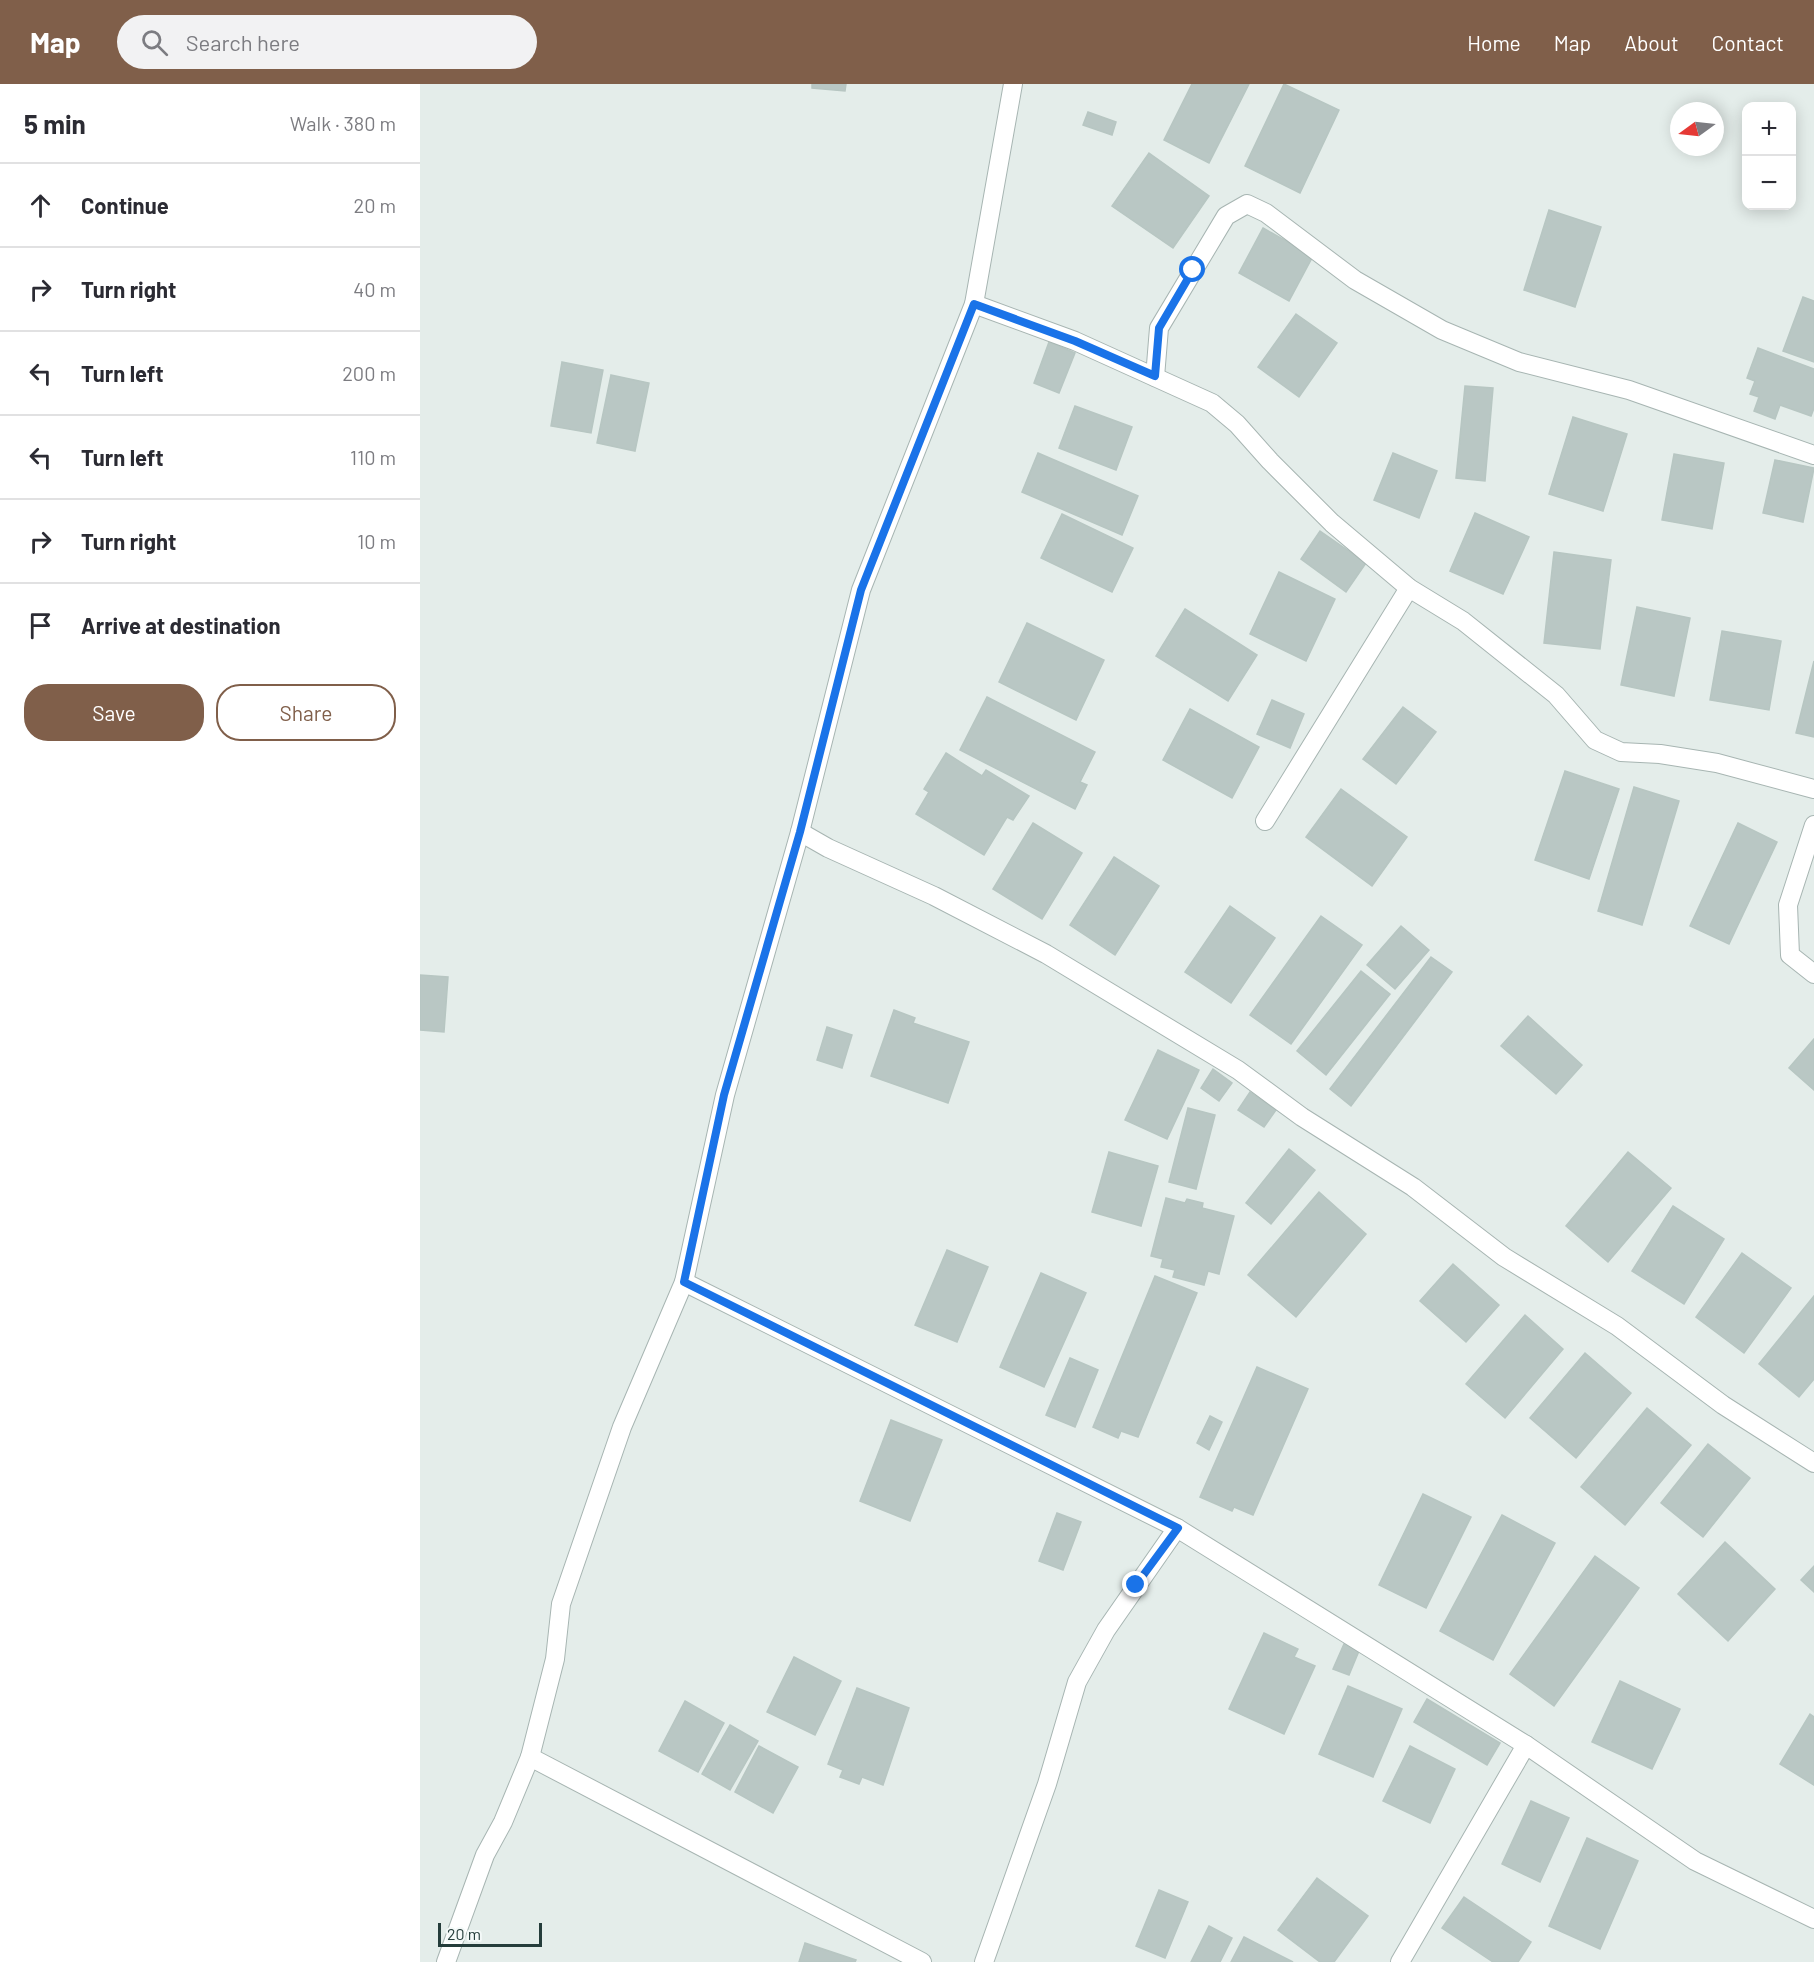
<!DOCTYPE html>
<meta charset="utf-8">
<style>
body{margin:0;font-family:Barlow,sans-serif;background:#f2f2f3;color:#2b2b33}
.controls{position:absolute;right:18px;top:18px;display:grid;overflow:hidden;border-radius:12px;box-shadow:0 3px 15px #0003}
.controls button{width:54px;height:54px;display:grid;place-items:center;padding:0;border:0;border-bottom:2px solid #e1e1e2;background:#fff;color:#2b2b33;font:30px sans-serif}
.compass{position:absolute;left:1250px;top:18px;width:54px;height:54px;border-radius:50%;background:#fff;box-shadow:0 3px 15px #0003;rotate:255deg}
.scale{position:absolute;left:18px;bottom:15px;width:104px;box-sizing:border-box;padding-left:6px;border:3px solid #253d3b;border-top:0;font-size:16px;line-height:21px;white-space:nowrap;color:#253d3b;-webkit-text-stroke:4px #f4f9f8;paint-order:stroke}
.stop{position:absolute;width:18px;height:18px;margin:-14px;border:4px solid #1a73e8;border-radius:50%;background:#fff}
.stop.end{background:#1a73e8;border-color:#fff;box-shadow:0 2px 6px #0008}
.list{margin:0;padding:0;list-style:none}
h2{display:flex;justify-content:space-between;align-items:center;height:78px;margin:0;padding:0 24px;font-size:26px}
h2 small{font-size:20px;font-weight:400;color:#7c7c81}
.list li{display:grid;grid-template-columns:39px 1fr auto;gap:18px;align-items:center;box-sizing:border-box;height:84px;padding:0 24px;border-top:2px solid #e1e1e2}
.list b{display:block;font-size:22px;white-space:nowrap}
.list em{font-size:20px;font-style:normal;color:#7c7c81}
.actions{display:flex;gap:12px;padding:18px 24px}
.actions a{flex:1;padding:14px 0;border:2px solid #805f4a;border-radius:24px;text-align:center;font-size:21px;color:#805f4a}
.actions .main{background:#805f4a;color:#fff}
.icon{flex:none;width:33px;height:33px;fill:none;stroke:currentColor;stroke-width:2;stroke-linecap:round;stroke-linejoin:round}
.map{position:relative;flex:none;width:1394px;height:1878px;overflow:hidden}
header{display:flex;align-items:center;gap:36px;box-sizing:border-box;height:84px;padding:0 30px;background:#805f4a;color:#fff}
header strong{font-size:28px}
nav{display:flex;gap:33px;margin-inline-start:auto;font-size:21px}
.search{width:420px;height:54px;background:#f2f2f3;display:flex;align-items:center;gap:15px;box-sizing:border-box;padding:0 21px;border-radius:33px;color:#7c7c81;font-size:22px}
main{display:flex}
aside{flex:1;background:#fff}
.map>svg:first-child{display:block}
</style>
<header>
<strong>Map</strong>
<div class="search"><svg class="icon" aria-label="search" viewBox="0 0 24 24"><circle cx="10" cy="10" r="6"/><path d="M15 15l6 6"/></svg>Search here</div>
<nav><a>Home</a><a>Map</a><a>About</a><a>Contact</a></nav>
</header>
<main>
<aside>
<h2>5 min<small>Walk · 380 m</small></h2>
<ul class="list">
<li><svg class="icon" aria-label="ahead" viewBox="0 0 24 24"><path d="M12 20V5M6 11l6-6 6 6"/></svg><div><b>Continue</b></div><em>20 m</em></li>
<li><svg class="icon" aria-label="right" viewBox="0 0 24 24"><path d="M7 20v-9h11M14 6l5 5-5 5"/></svg><div><b>Turn right</b></div><em>40 m</em></li>
<li><svg class="icon" aria-label="left" viewBox="0 0 24 24"><path d="M17 20v-9H6M10 6l-5 5 5 5"/></svg><div><b>Turn left</b></div><em>200 m</em></li>
<li><svg class="icon" aria-label="left" viewBox="0 0 24 24"><path d="M17 20v-9H6M10 6l-5 5 5 5"/></svg><div><b>Turn left</b></div><em>110 m</em></li>
<li><svg class="icon" aria-label="right" viewBox="0 0 24 24"><path d="M7 20v-9h11M14 6l5 5-5 5"/></svg><div><b>Turn right</b></div><em>10 m</em></li>
<li><svg class="icon" aria-label="arrive" viewBox="0 0 24 24"><path d="M6 21V4h12l-3 4 3 4H6"/></svg><div><b>Arrive at destination</b></div></li>
</ul>
<div class="actions"><a class="main">Save</a><a>Share</a></div>
</aside>
<div class="map">
<svg width="1394" height="1878" viewBox="0 0 1394 1878">
<rect width="100%" height="100%" fill="#e4edea"/>
<g fill="#b9c7c4" stroke="#b7c6c2" stroke-width="1.5">
<polygon points="392,0 426,0 425,7 392,4"/>
<polygon points="772,0 829,0 789,79 744,56"/>
<polygon points="864,0 919,26 880,109 825,82"/>
<polygon points="668,28 696,38 692,51 663,41"/>
<polygon points="729,69 789,112 753,164 692,122"/>
<polygon points="1129,126 1181,143 1155,223 1104,206"/>
<polygon points="843,144 893,172 869,217 819,189"/>
<polygon points="1383,213 1394,217 1394,278 1363,267"/>
<polygon points="876,230 917,259 879,313 838,283"/>
<polygon points="629,258 655,269 639,309 614,299"/>
<polygon points="1338,264 1394,285 1394,324 1391,332 1360,321 1355,335 1334,327 1339,313 1330,310 1335,297 1327,294"/>
<polygon points="142,278 183,286 171,349 131,342"/>
<polygon points="191,291 229,299 215,367 177,359"/>
<polygon points="1045,302 1073,304 1065,397 1036,394"/>
<polygon points="655,322 712,343 696,386 639,364"/>
<polygon points="1153,333 1207,350 1183,427 1129,410"/>
<polygon points="618,369 718,412 702,451 602,408"/>
<polygon points="973,369 1017,387 999,434 954,416"/>
<polygon points="1254,370 1304,379 1292,445 1242,436"/>
<polygon points="1355,376 1394,384 1383,438 1343,429"/>
<polygon points="1055,429 1109,453 1083,510 1030,487"/>
<polygon points="642,430 713,464 692,508 621,474"/>
<polygon points="900,447 946,479 926,508 881,475"/>
<polygon points="1134,468 1191,476 1180,565 1124,559"/>
<polygon points="859,488 915,515 886,577 830,550"/>
<polygon points="1217,523 1270,534 1254,612 1201,601"/>
<polygon points="765,525 837,571 808,617 736,572"/>
<polygon points="607,539 684,576 656,636 579,598"/>
<polygon points="1302,547 1361,557 1349,626 1290,616"/>
<polygon points="1394,577 1394,653 1376,649"/>
<polygon points="567,613 675,668 660,698 667,701 655,725 540,666"/>
<polygon points="852,616 884,630 870,664 837,650"/>
<polygon points="983,623 1016,648 976,700 943,675"/>
<polygon points="770,625 839,663 812,714 743,676"/>
<polygon points="526,669 562,692 566,686 609,712 593,736 587,733 564,771 496,730 509,708 504,705"/>
<polygon points="1145,687 1199,705 1169,795 1115,776"/>
<polygon points="1214,703 1259,717 1222,841 1178,827"/>
<polygon points="921,705 987,753 952,802 886,753"/>
<polygon points="613,739 662,769 622,835 573,805"/>
<polygon points="1318,739 1357,758 1309,860 1270,842"/>
<polygon points="694,773 739,802 695,871 650,841"/>
<polygon points="810,822 855,854 811,919 765,888"/>
<polygon points="901,832 942,861 871,960 830,931"/>
<polygon points="981,842 1009,866 975,905 947,881"/>
<polygon points="1011,873 1032,888 931,1022 910,1005"/>
<polygon points="941,887 970,910 906,991 877,967"/>
<polygon points="0,891 28,893 24,948 0,946"/>
<polygon points="474,926 495,934 493,939 549,958 528,1019 451,992"/>
<polygon points="1108,932 1162,981 1136,1010 1081,962"/>
<polygon points="407,943 432,951 422,984 397,976"/>
<polygon points="1394,955 1394,1006 1369,984"/>
<polygon points="738,966 779,986 747,1055 705,1036"/>
<polygon points="793,985 812,999 799,1017 781,1004"/>
<polygon points="830,1008 856,1026 844,1043 818,1026"/>
<polygon points="768,1024 795,1031 776,1105 749,1098"/>
<polygon points="869,1065 895,1086 851,1140 826,1119"/>
<polygon points="689,1068 738,1082 721,1142 672,1128"/>
<polygon points="1208,1068 1251,1104 1188,1178 1146,1142"/>
<polygon points="899,1108 946,1150 876,1233 828,1191"/>
<polygon points="746,1114 765,1119 767,1115 783,1119 782,1124 814,1132 799,1190 788,1187 784,1201 753,1193 755,1186 741,1183 743,1175 731,1172"/>
<polygon points="1253,1122 1304,1155 1264,1220 1212,1187"/>
<polygon points="527,1166 568,1183 537,1258 495,1241"/>
<polygon points="1322,1169 1371,1204 1324,1269 1276,1233"/>
<polygon points="1033,1180 1079,1221 1046,1258 1000,1217"/>
<polygon points="621,1189 666,1209 624,1303 580,1283"/>
<polygon points="735,1192 777,1209 718,1353 701,1347 698,1354 673,1343"/>
<polygon points="1394,1212 1394,1295 1379,1313 1339,1280"/>
<polygon points="1105,1231 1143,1265 1085,1334 1046,1300"/>
<polygon points="1165,1269 1211,1309 1156,1374 1110,1334"/>
<polygon points="650,1274 678,1286 655,1343 626,1331"/>
<polygon points="837,1283 888,1305 833,1431 814,1423 812,1427 780,1413"/>
<polygon points="1227,1324 1271,1361 1205,1441 1161,1403"/>
<polygon points="790,1332 802,1338 789,1366 777,1359"/>
<polygon points="471,1336 522,1356 490,1437 440,1417"/>
<polygon points="1288,1360 1330,1394 1283,1453 1241,1419"/>
<polygon points="1003,1410 1051,1433 1006,1524 959,1501"/>
<polygon points="637,1429 661,1438 643,1486 619,1477"/>
<polygon points="1082,1431 1135,1459 1073,1576 1020,1547"/>
<polygon points="1305,1458 1355,1505 1308,1557 1258,1510"/>
<polygon points="1175,1472 1219,1504 1134,1622 1090,1590"/>
<polygon points="1394,1482 1394,1508 1381,1496"/>
<polygon points="844,1549 878,1565 874,1573 895,1582 864,1650 809,1625"/>
<polygon points="924,1560 939,1567 929,1591 913,1585"/>
<polygon points="374,1573 421,1597 395,1651 347,1628"/>
<polygon points="1200,1597 1260,1625 1232,1685 1172,1658"/>
<polygon points="928,1602 982,1625 953,1693 899,1670"/>
<polygon points="437,1604 489,1624 463,1701 442,1693 439,1700 420,1693 423,1686 408,1680"/>
<polygon points="1007,1615 1080,1659 1067,1681 994,1638"/>
<polygon points="265,1617 304,1639 278,1688 239,1667"/>
<polygon points="1390,1630 1394,1633 1394,1701 1360,1680"/>
<polygon points="310,1641 338,1657 310,1706 282,1690"/>
<polygon points="339,1662 378,1683 353,1729 315,1708"/>
<polygon points="990,1662 1035,1685 1010,1739 963,1717"/>
<polygon points="1111,1717 1149,1734 1120,1798 1082,1780"/>
<polygon points="1167,1754 1218,1777 1180,1865 1129,1842"/>
<polygon points="897,1794 948,1832 914,1878 900,1878 858,1846"/>
<polygon points="739,1806 768,1818 745,1874 716,1862"/>
<polygon points="1044,1813 1111,1858 1098,1878 1073,1878 1022,1844"/>
<polygon points="789,1842 812,1854 800,1878 771,1878"/>
<polygon points="824,1853 873,1878 811,1878"/>
<polygon points="385,1859 436,1876 435,1878 379,1878"/>
</g>
<g fill="none" stroke-linecap="round" stroke-linejoin="round">
<g stroke="#a7b5b2" stroke-width="20">
<g id="minor">
<polyline points="554,220 655,257 792,319 817,340 850,377 912,439 989,504 1043,537 1136,611 1175,656 1201,668 1240,670 1297,679 1394,705"/>
<polyline points="735,293 739,244 806,132 827,120 846,129 935,196 1022,246 1099,278 1209,306 1394,371"/>
<polyline points="845,737 989,504"/>
<polyline points="1394,741 1368,821 1370,871 1394,890"/>
<polyline points="380,748 408,764 514,812 626,870 818,986 882,1033 993,1103 1084,1173 1197,1242 1303,1321 1394,1379"/>
<polyline points="264,1198 757,1444 1106,1661 1275,1777 1394,1835"/>
<polyline points="110,1673 502,1878"/>
<polyline points="26,1878 65,1771 83,1738 110,1673 135,1575 141,1520 202,1343 264,1198 305,1011 380,748 441,506 554,220 593,0"/>
<polyline points="564,1878 627,1700 657,1598 686,1546 757,1444"/>
<polyline points="980,1878 1106,1661"/>
</g>
</g>
<use href="#minor" stroke="#fff" stroke-width="18"/>
</g>
<g fill="none" stroke-linecap="round" stroke-linejoin="round">
<polyline stroke="#1a73e8" stroke-width="8" points="716,1501 758,1444 264,1198 304,1011 380,748 441,506 554,220 655,257 735,292 739,244 773,186"/>
</g>
</svg>
<div class="controls">
<button>+</button>
<button>−</button>
</div>
<svg class="compass" viewBox="-18 -18 36 36"><path d="M0-13l5 13h-10z" fill="#e53935"/><path d="M0 13l5-13h-10z" fill="#7c7c81"/></svg>
<div class="scale">20 m</div>
<div class="stop" style="left:773px;top:186px"></div>
<div class="stop end" style="left:716px;top:1501px"></div>
</div>
</main>
